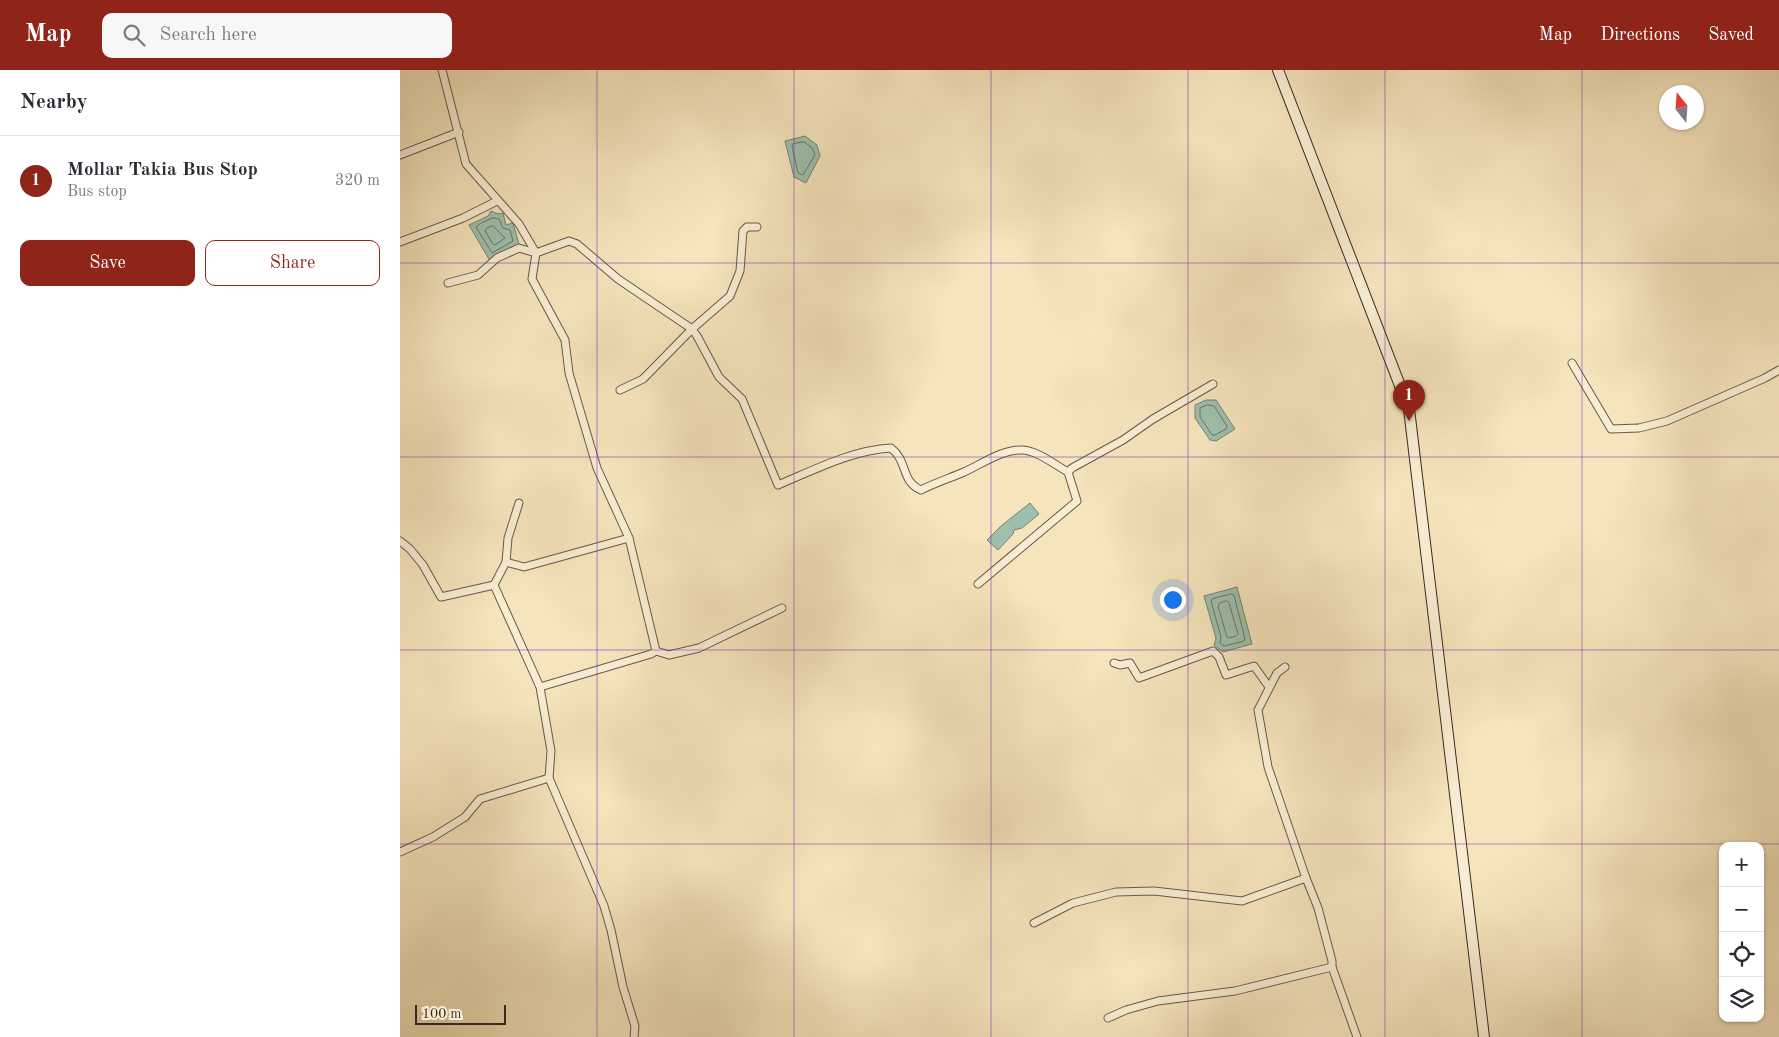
<!DOCTYPE html>
<meta charset="utf-8">
<style>
body{margin:0;font-family:"Old Standard TT",serif;background:#f7f7f7;color:#2b2b33}
.controls{position:absolute;right:15px;bottom:15px;display:grid;overflow:hidden;border-radius:10px;box-shadow:0 1px 4px #0004}
.controls button{width:45px;height:45px;display:grid;place-items:center;padding:0;border:0;border-bottom:1px solid #e1e1e2;background:#fff;color:#2b2b33;font:25px sans-serif}
.compass{position:absolute;left:1259px;top:15px;width:45px;height:45px;border-radius:50%;background:#fff;box-shadow:0 1px 4px #0004;rotate:343deg}
.scale{position:absolute;left:15px;bottom:12px;width:91px;box-sizing:border-box;padding-left:5px;border:2px solid #382a23;border-top:0;font-size:14px;line-height:18px;white-space:nowrap;color:#382a23;-webkit-text-stroke:4px #f8edd3;paint-order:stroke}
.you{position:absolute;left:772px;top:529px;width:18px;height:18px;margin:-12px;border:4px solid #fff;border-radius:50%;background:#1a73e8;box-shadow:0 0 0 8px #1a73e833}
.badge{display:grid;place-items:center;width:32px;height:32px;border-radius:50%;background:#8f2418;color:#fff;font-size:16px;font-weight:700}
.pin{position:absolute;translate:-50% -41px;filter:drop-shadow(0 1px 2px #0008)}
.pin::after{content:'';position:absolute;top:26px;width:18px;height:15px;background:inherit;clip-path:polygon(0 0,100% 0,50% 100%)}
.list{margin:0;padding:0;list-style:none}
h2{display:flex;justify-content:space-between;align-items:center;height:65px;margin:0;padding:0 20px;font-size:21px}
h2 small{font-size:16px;font-weight:400;color:#7c7c81}
.list li{display:grid;grid-template-columns:32px 1fr auto;gap:15px;align-items:center;box-sizing:border-box;height:90px;padding:0 20px;border-top:1px solid #e1e1e2}
.list b{display:block;font-size:19px;white-space:nowrap}
.list p{margin:0;font-size:16px;white-space:nowrap;color:#7c7c81}
.list em{font-size:16px;font-style:normal;color:#7c7c81}
.actions{display:flex;gap:10px;padding:15px 20px}
.actions a{flex:1;padding:11px 0;border:1px solid #8f2418;border-radius:10px;text-align:center;font-size:18px;color:#8f2418}
.actions .main{background:#8f2418;color:#fff}
.icon{flex:none;width:28px;height:28px;fill:none;stroke:currentColor;stroke-width:2;stroke-linecap:round;stroke-linejoin:round}
.map{position:relative;flex:none;width:1379px;height:967px;overflow:hidden}
header{display:flex;align-items:center;gap:30px;box-sizing:border-box;height:70px;padding:0 25px;background:#8f2418;color:#fff}
header strong{font-size:24px}
nav{display:flex;gap:28px;margin-inline-start:auto;font-size:18px}
.search{width:350px;height:45px;background:#f7f7f7;display:flex;align-items:center;gap:12px;box-sizing:border-box;padding:0 18px;border-radius:10px;color:#7c7c81;font-size:19px}
main{display:flex}
aside{flex:1;background:#fff}
.map>svg:first-child{display:block}
</style>
<header>
<strong>Map</strong>
<div class="search"><svg class="icon" aria-label="search" viewBox="0 0 24 24"><circle cx="10" cy="10" r="6"/><path d="M15 15l6 6"/></svg>Search here</div>
<nav><a>Map</a><a>Directions</a><a>Saved</a></nav>
</header>
<main>
<aside>
<h2>Nearby<small></small></h2>
<ul class="list">
<li><span class="badge">1</span><div><b>Mollar Takia Bus Stop</b><p>Bus stop</p></div><em>320 m</em></li>
</ul>
<div class="actions"><a class="main">Save</a><a>Share</a></div>
</aside>
<div class="map">
<svg width="1379" height="967" viewBox="0 0 1379 967">
<rect width="100%" height="100%" fill="#f5e4bc"/>
<filter id="stains"><feTurbulence type="fractalNoise" baseFrequency=".004" numOctaves="4"/><feColorMatrix values="0 0 0 0 .2 0 0 0 0 .09 0 0 0 0 .02 0 0 0 .5 -.17"/></filter>
<radialGradient id="worn" r=".72"><stop offset=".6" stop-color="#630" stop-opacity="0"/><stop offset="1" stop-color="#630" stop-opacity=".3"/></radialGradient>
<g fill="#9dbfac" stroke="#758375">
<polygon points="405,66 417,75 420,86 406,113 394,107 385,71"/>
<polygon points="91,141 98,144 103,143 106,155 113,153 119,174 90,191 69,155 88,146"/>
<polygon points="806,330 816,330 835,359 816,371 810,370 795,348 795,335"/>
<polygon points="630,433 639,444 622,458 614,460 613,464 598,480 587,470 601,456"/>
<polygon points="837,517 852,574 823,582 814,575 816,568 804,526"/>
</g>
<g fill="none" stroke-linecap="round" stroke-linejoin="round">
<g stroke="#6a7468" stroke-width="1">
<polygon points="404,72 412,78 415,85 403,105 398,103 392,76 393,74"/>
<polygon points="93,148 99,149 103,158 110,160 113,171 92,183 76,157 81,153"/>
<polygon points="93,156 105,168 95,175 93,174 85,161 87,158"/>
<polygon points="808,335 814,336 827,356 826,359 815,365 812,365 800,347 800,338"/>
<polygon points="831,524 834,525 845,569 844,571 824,576 820,573 821,567 811,531 812,529"/>
<polygon points="827,531 829,533 838,564 836,566 829,568 827,567 818,536 820,533"/>
</g>
<g stroke="#675849" stroke-width="9">
<g id="street">
<polyline points="42,0 66,94 119,154 136,183 132,209 165,270 169,303 197,398 229,468 256,581 251,584 140,617"/>
<polyline points="0,85 59,62"/>
<polyline points="0,172 63,148 97,131"/>
<path d="M48 213 78 205 97 188 119 178 136 183 169 171 177 174 218 209 292 259 297 266 319 307 342 329 378 415C414 400 452 380 491 378 508 391 501 412 521 420 535 413 550 408 564 402 582 394 602 379 623 380 638 381 655 395 668 402L677 431 578 514"/>
<polyline points="1172,293 1211,359 1239,358 1267,351 1365,308 1379,300"/>
<polyline points="220,320 243,309 292,259 330,226 340,201 343,161 347,157 357,157"/>
<polyline points="668,402 672,398 723,370 753,349 813,314"/>
<polyline points="0,471 10,479 23,495 41,527 94,515 106,492 108,468 119,433"/>
<polyline points="106,492 124,497 229,468"/>
<polyline points="94,515 140,617 151,681 149,708 204,836 211,860 223,917 235,956 234,967"/>
<polyline points="256,581 269,585 299,578 382,538"/>
<polyline points="714,593 720,595 730,593 739,608 813,581 819,587 826,605 854,596 869,617"/>
<polyline points="885,597 877,603 858,640 868,697 906,808 918,838 932,891 932,897 957,967"/>
<polyline points="0,782 33,767 65,747 80,729 149,708"/>
<polyline points="634,853 673,833 716,822 754,821 842,831 906,808"/>
<polyline points="708,948 726,940 758,931 835,921 932,897"/>
</g>
</g>
<g stroke="#382a23" stroke-width="12">
<polyline id="secondary" points="878,0 1009,339 1084,967"/>
</g>
<use href="#street" stroke="#f8edd3" stroke-width="7"/>
<use href="#secondary" stroke="#f8edd3" stroke-width="10"/>
</g>
<path fill="none" stroke="#7b2cbf" stroke-width="1" stroke-opacity="0.55" d="M197 0V967M394 0V967M591 0V967M788 0V967M985 0V967M1182 0V967M0 193H1379M0 387H1379M0 580H1379M0 774H1379"/>
<rect width="100%" height="100%" filter="url(#stains)"/>
<rect width="100%" height="100%" fill="url(#worn)"/>
</svg>
<div class="controls">
<button>+</button>
<button>−</button>
<button><svg class="icon" aria-label="locate" viewBox="0 0 24 24"><circle cx="12" cy="12" r="6"/><path d="M12 2v4M12 18v4M2 12h4M18 12h4"/></svg></button>
<button><svg class="icon" aria-label="layers" viewBox="0 0 24 24"><path d="M12 4l9 5-9 5-9-5zM3 14l9 5 9-5"/></svg></button>
</div>
<svg class="compass" viewBox="-18 -18 36 36"><path d="M0-13l5 13h-10z" fill="#e53935"/><path d="M0 13l5-13h-10z" fill="#7c7c81"/></svg>
<div class="scale">100 m</div>
<div class="you"></div>
<div class="pin badge" style="left:1009px;top:351px">1</div>
</div>
</main>
